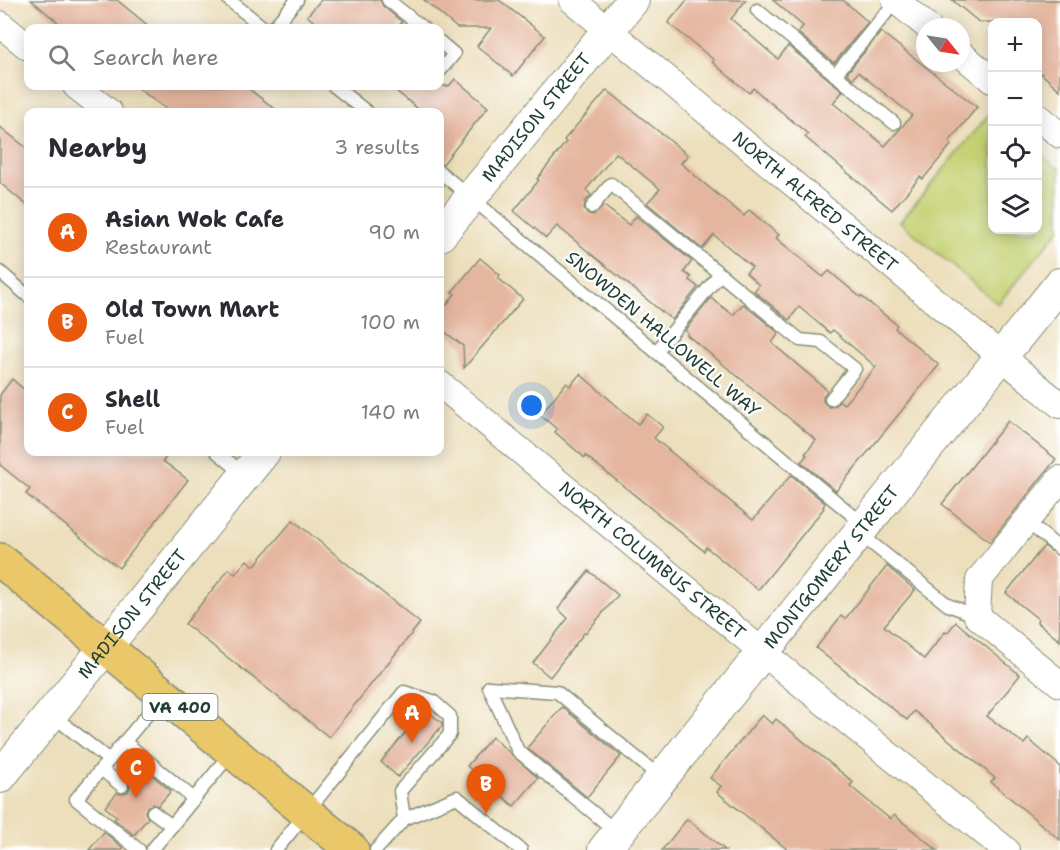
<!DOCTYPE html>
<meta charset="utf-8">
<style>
body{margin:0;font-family:"Shantell Sans",sans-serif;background:#f7f7f7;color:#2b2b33}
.controls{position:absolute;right:18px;top:18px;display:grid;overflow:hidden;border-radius:12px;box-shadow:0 3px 15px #0003}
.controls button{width:54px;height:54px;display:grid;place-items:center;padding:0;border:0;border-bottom:2px solid #e1e1e2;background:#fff;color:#2b2b33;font:30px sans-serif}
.compass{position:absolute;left:916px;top:18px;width:54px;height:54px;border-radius:50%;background:#fff;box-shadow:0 3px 15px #0003;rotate:120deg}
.you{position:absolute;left:532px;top:406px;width:21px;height:21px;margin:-15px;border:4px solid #fff;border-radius:50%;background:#1a73e8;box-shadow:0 0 0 9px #1a73e833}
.badge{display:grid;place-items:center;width:39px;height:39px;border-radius:50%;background:#ea580c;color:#fff;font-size:20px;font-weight:700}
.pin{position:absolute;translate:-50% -50px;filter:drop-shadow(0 2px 3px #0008)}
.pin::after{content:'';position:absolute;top:32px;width:21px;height:18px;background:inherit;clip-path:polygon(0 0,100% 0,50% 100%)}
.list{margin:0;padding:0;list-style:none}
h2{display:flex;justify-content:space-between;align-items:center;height:78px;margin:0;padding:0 24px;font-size:26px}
h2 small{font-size:20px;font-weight:400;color:#7c7c81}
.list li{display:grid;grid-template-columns:39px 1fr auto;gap:18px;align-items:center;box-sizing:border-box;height:90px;padding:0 24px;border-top:2px solid #e1e1e2}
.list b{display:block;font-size:22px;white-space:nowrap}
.list p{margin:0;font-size:20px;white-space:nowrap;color:#7c7c81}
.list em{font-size:20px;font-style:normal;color:#7c7c81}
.icon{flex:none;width:33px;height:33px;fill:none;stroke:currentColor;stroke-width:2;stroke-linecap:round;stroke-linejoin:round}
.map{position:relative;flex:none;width:1060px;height:850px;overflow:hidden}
.search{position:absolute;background:#fff;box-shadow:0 3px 15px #0003;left:24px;top:24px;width:420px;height:66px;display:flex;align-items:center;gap:15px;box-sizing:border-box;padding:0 21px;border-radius:12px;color:#7c7c81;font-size:22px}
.panel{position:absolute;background:#fff;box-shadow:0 3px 15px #0003;left:24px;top:108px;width:420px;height:348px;border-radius:12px}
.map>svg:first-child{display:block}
</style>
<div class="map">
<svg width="1060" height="850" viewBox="0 0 1060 850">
<rect width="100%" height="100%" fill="#fff"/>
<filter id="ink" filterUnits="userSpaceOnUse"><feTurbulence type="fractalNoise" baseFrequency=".0167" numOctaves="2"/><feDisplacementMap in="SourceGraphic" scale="12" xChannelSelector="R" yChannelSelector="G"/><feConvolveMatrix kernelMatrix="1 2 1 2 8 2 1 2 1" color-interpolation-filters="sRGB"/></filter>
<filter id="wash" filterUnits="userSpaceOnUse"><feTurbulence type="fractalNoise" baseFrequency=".008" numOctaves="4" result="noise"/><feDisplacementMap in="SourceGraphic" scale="24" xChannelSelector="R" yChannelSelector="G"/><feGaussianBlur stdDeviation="1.35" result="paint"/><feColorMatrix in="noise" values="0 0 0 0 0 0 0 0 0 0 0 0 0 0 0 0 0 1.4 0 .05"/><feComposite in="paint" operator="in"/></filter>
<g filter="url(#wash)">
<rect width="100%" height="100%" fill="#eddfbc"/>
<polygon fill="#c5d173" stroke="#728754" stroke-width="1.5" points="990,113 992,115 992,230 1038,230 1038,152 1056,167 1060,167 1060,229 998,304 900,222"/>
<g id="blocks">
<g fill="#e5b69f">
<polygon points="31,0 117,0 151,28 65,28"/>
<polygon points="321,0 380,0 383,6 402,22 397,28 322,28 307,16"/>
<polygon points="424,0 499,0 545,36 513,76 477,46 491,28 457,28"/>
<polygon points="687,0 746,0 731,19 778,59 788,46 843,91 833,103 885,146 912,115 858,72 853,79 847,73 881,32 977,107 949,142 952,144 923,179 920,177 892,210 805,137 808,134 753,88 749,93 712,62 714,60 668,23"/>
<polygon points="773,0 843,0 868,22 834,63 798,33 803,26"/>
<polygon points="952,0 1060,0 1060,90 1038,71 1038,22 979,22"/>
<polygon points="455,79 488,107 443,164 440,164 440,112 422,112 390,86 449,86"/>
<polygon points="135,86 245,86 279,112 170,112"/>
<polygon points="607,90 688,155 681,163 700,180 744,216 749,210 779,235 776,238 823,277 829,271 860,297 861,296 897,325 895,328 939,365 836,491 801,462 807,455 805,454 816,440 687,335 688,333 685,330 711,298 733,315 743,304 779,333 772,343 827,390 823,397 823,401 829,407 835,406 840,401 844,404 876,367 833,330 830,333 799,307 789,320 754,291 759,285 746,273 752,267 714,235 702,249 647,203 660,189 616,153 586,190 591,195 585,202 584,209 587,214 594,215 604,206 629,225 636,216 692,261 684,272 691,277 689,280 698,287 672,320 557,226 546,238 514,211 539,180 537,179 566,142 564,140"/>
<polygon points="0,127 28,149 28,206 0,183"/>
<polygon points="480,258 500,275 498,278 523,299 464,368 463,346 440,328 440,313 455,294 452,292"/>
<polygon points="580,374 638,424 647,414 663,427 654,438 753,520 791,475 825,503 823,507 824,508 758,590 706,547 704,551 586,456 585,458 555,432 557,429 540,415 566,383 570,386"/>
<polygon points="12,379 28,393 28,452 170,452 163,461 188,480 119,568 26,494 30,489 0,465 0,395"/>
<polygon points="1008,421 1056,459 990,542 942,504"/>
<polygon points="293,520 420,623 329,737 185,624 229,569 235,574 247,560 254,566"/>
<polygon points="1044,546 1060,557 1060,641 1037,622 1038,619 1006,593"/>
<polygon points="887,566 915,590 884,626 924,659 945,632 947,633 956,622 1020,675 987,716 1024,744 1028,739 1060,766 1060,840 991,782 995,778 914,711 907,720 816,648 841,616 845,619"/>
<polygon points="589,571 618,595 586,633 585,632 550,677 533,663 568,618 558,609"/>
<polygon points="562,707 621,756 587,797 527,748"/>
<polygon points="425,709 442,723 442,726 398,777 381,762"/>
<polygon points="762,715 772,724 776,719 853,782 850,786 890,819 894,815 937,850 788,850 717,792 721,786 710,778"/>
<polygon points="492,737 538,778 514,806 467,766"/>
<polygon points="140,765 171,791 158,806 153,804 147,807 145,812 148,818 134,835 114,819 117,817 105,807 117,793 121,794 128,792 130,787 127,780"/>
<polygon points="687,819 701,830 725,850 662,850"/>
<polygon points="104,832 123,848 121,850 89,850"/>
</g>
</g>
</g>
<g filter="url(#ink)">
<use href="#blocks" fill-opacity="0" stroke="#868e78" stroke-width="1.5"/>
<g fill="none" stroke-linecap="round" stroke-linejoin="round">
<g stroke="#868e78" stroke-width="15">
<g id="service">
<polyline points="229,0 264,28"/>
<polyline points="388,0 423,28"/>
<polyline points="757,10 894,123"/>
<polyline points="273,28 297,0"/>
<polyline points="440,42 454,54 440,71"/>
<polyline points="835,75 896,1"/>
<polyline points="334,86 367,112"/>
<polyline points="440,172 863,524"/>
<polyline points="592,207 611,184 800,340 821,342 855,369 831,399"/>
<polyline points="0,272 28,296"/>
<polyline points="656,352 720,274"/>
<polyline points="217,452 245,475"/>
<polyline points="1026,521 1060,549"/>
<polyline points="859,533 948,605 977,616"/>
<polyline points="51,714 109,760"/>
<polyline points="125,742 194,799"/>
<polyline points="101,769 122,786"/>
<polyline points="153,812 172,826"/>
<polyline points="618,833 518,751 489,687 557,692 661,778"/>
<polyline points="139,850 76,799 163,696"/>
<polyline points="152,850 232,752"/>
<polyline points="276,850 404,692 433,701 450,716 450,734 400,791 404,819"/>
<polyline points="376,850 404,819 457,797 521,850"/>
</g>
</g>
<g stroke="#868e78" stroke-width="28">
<g id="minor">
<path id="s1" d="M572 0 1060 405"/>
<polyline points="895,0 928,27"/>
<polyline points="0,24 28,47"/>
<polyline points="961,54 992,80"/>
<polyline points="76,86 109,112"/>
<polyline points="1038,117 1060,135"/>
<path id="s2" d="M440 384 788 673 1006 850"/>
<polyline points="1060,479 979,580 977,616 1060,684"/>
</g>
</g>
<g stroke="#868e78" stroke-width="34">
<g id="tertiary">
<path id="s3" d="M440 235 633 0"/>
<path id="s4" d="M0 777 264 452"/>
<path id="s5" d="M604 850C756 661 907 472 1060 284"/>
</g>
</g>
<g stroke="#868e78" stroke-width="36">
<polyline id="primary" points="0,560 352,850"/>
</g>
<use href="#service" stroke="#fff" stroke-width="12"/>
<use href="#minor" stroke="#fff" stroke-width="26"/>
<use href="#tertiary" stroke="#fff" stroke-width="32"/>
<use href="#primary" stroke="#eac769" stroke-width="33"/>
</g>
</g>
<g text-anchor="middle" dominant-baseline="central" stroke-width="4.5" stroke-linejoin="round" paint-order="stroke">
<rect fill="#fff" stroke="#627771" stroke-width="1.5" x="142.5" y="694" width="75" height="26" rx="4.5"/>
<g font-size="16" font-weight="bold" fill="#1f3d34">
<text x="180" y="707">VA 400</text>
</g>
<g font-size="18" fill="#1f3d34" stroke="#fff">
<text stroke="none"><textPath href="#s3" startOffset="152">MADISON STREET</textPath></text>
<text stroke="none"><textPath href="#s1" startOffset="316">NORTH ALFRED STREET</textPath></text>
<text transform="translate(663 334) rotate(40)">SNOWDEN HALLOWELL WAY</text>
<text stroke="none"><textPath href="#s2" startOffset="276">NORTH COLUMBUS STREET</textPath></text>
<text stroke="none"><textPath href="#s5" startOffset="363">MONTGOMERY STREET</textPath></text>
<text stroke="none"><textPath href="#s4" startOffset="210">MADISON STREET</textPath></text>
</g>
</g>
</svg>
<div class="controls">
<button>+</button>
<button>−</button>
<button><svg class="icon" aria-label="locate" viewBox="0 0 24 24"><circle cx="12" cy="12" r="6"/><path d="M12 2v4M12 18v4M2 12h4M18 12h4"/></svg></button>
<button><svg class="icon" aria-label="layers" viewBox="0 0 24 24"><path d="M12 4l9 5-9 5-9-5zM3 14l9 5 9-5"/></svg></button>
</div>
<svg class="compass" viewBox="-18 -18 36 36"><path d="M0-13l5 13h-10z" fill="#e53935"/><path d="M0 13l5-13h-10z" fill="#7c7c81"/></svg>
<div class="you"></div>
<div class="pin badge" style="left:412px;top:743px">A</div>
<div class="pin badge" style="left:486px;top:814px">B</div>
<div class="pin badge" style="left:136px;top:798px">C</div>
<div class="search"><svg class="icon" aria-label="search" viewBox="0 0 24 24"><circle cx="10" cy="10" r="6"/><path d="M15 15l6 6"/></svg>Search here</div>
<section class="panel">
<h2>Nearby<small>3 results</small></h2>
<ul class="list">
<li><span class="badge">A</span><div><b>Asian Wok Cafe</b><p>Restaurant</p></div><em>90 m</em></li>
<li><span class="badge">B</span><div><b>Old Town Mart</b><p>Fuel</p></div><em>100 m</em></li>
<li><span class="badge">C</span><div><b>Shell</b><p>Fuel</p></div><em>140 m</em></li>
</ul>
</section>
</div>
